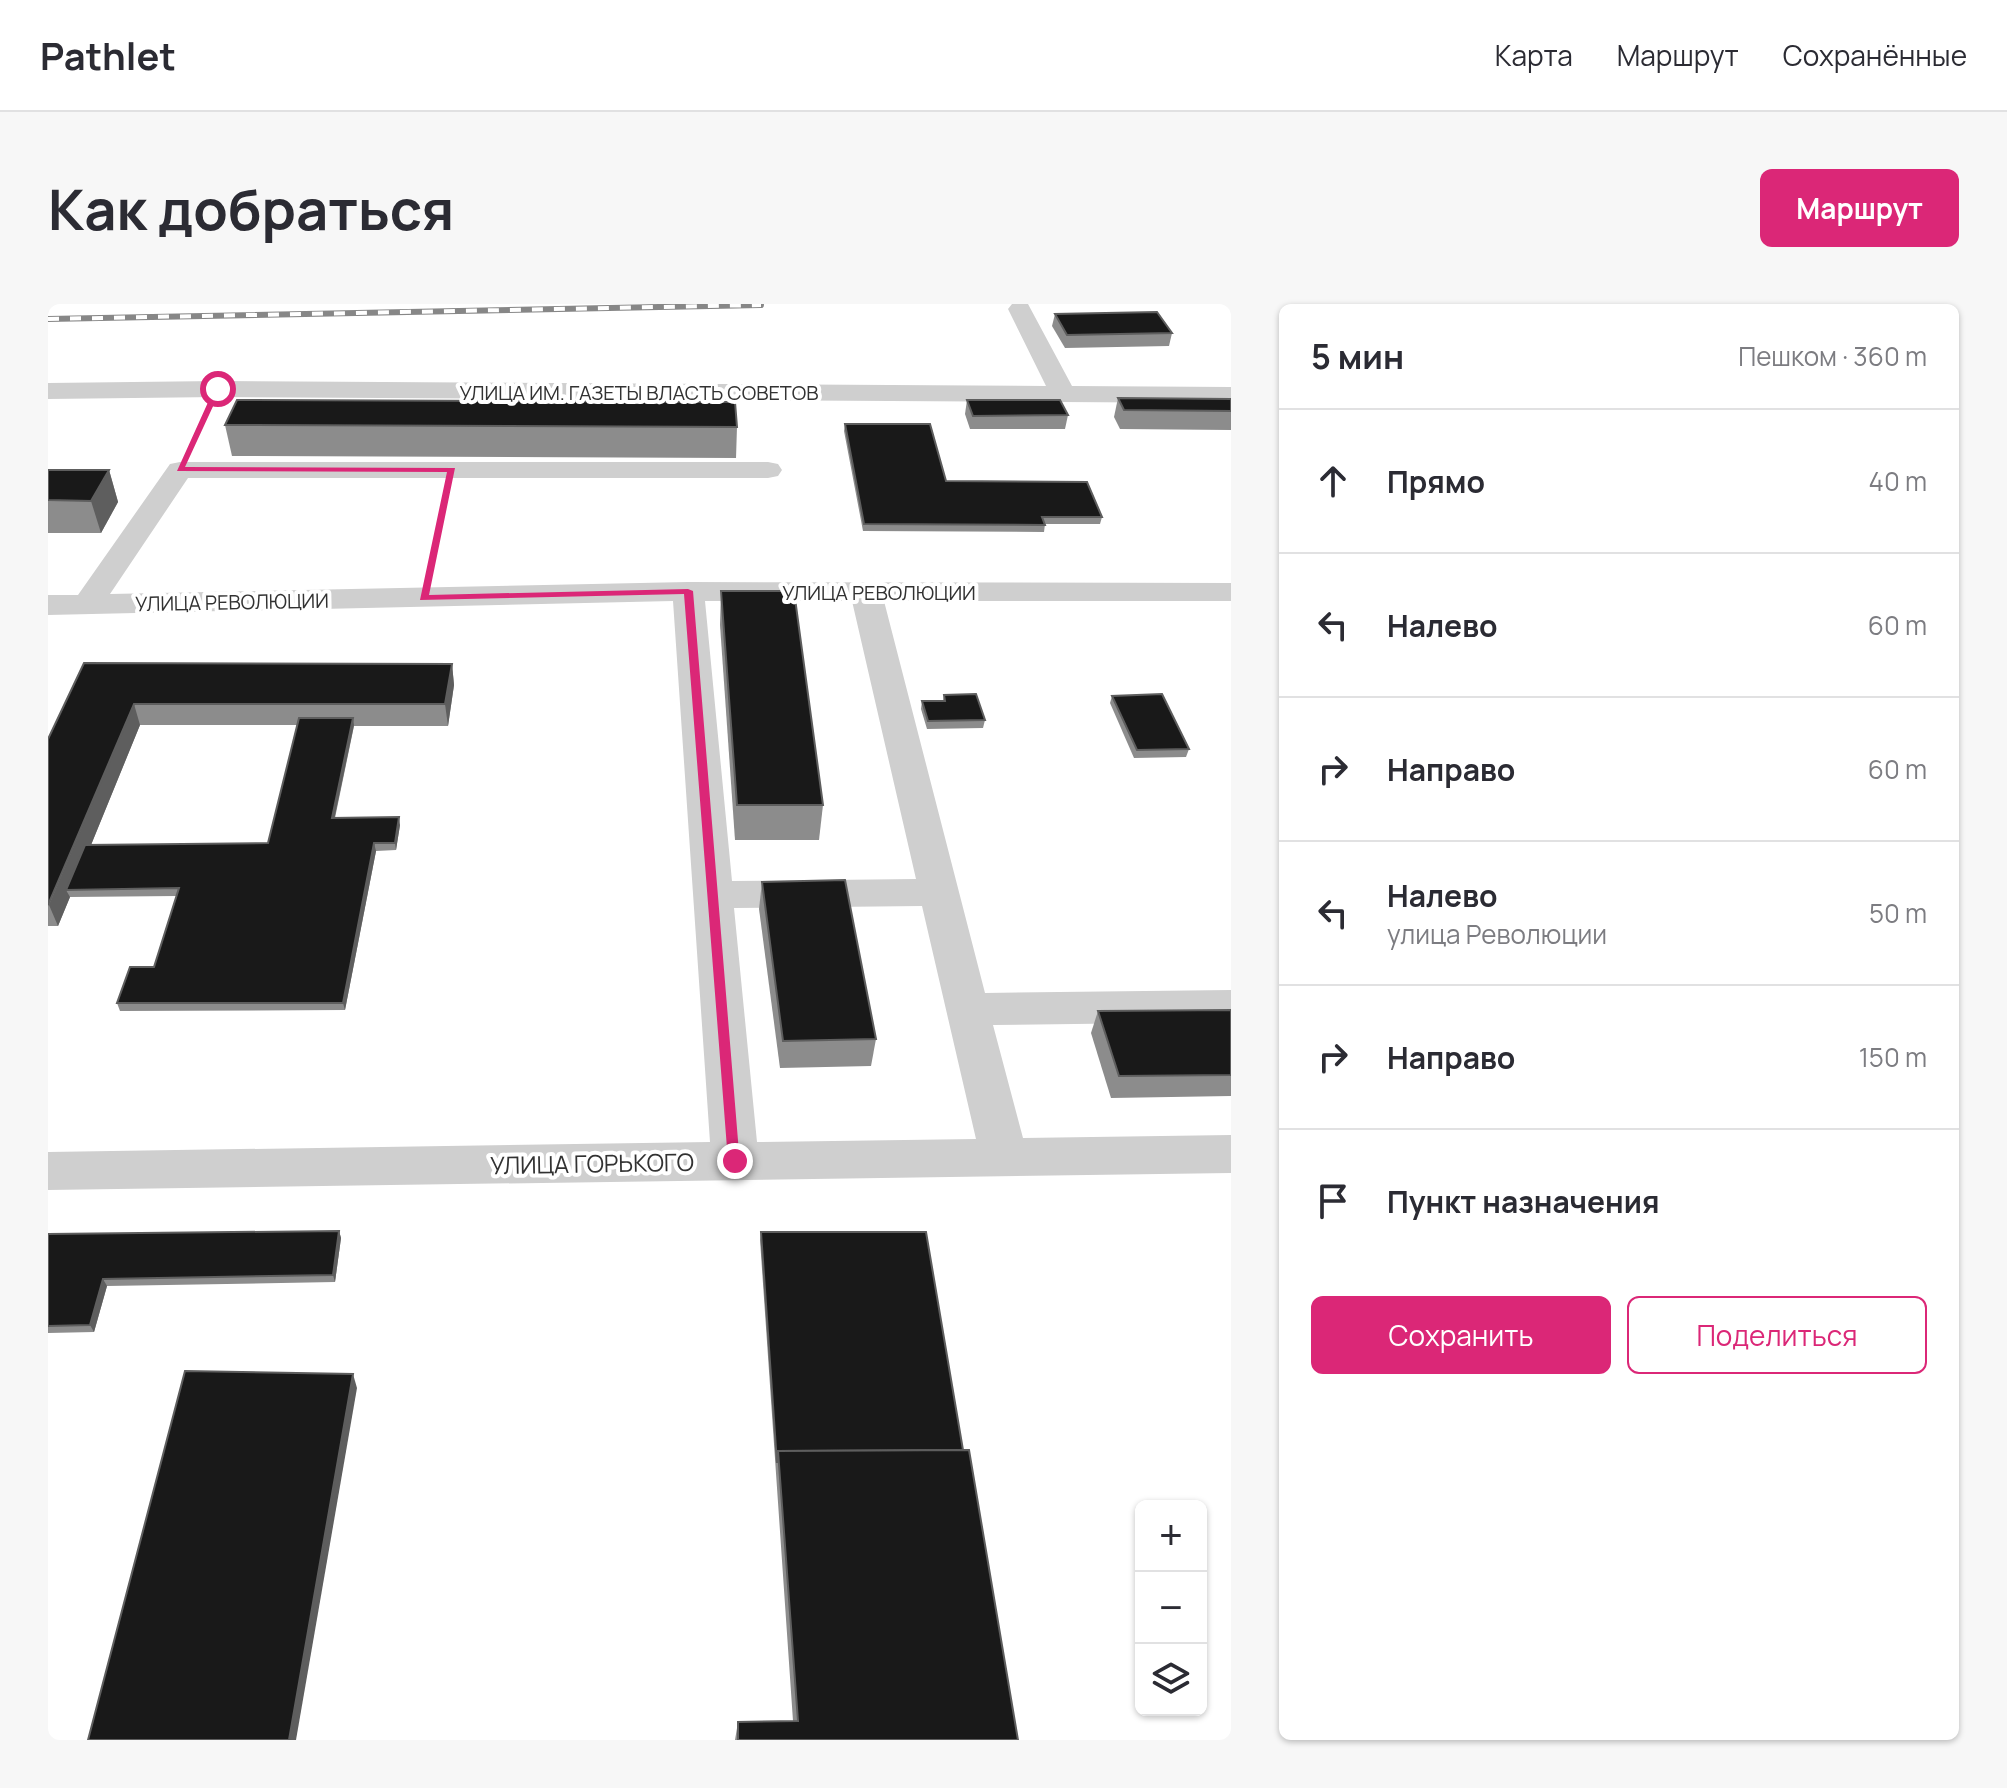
<!DOCTYPE html>
<html lang="ru">
<meta charset="utf-8">
<style>
body{margin:0;font-family:Manrope,sans-serif;background:#f7f7f7;color:#2b2b33}
.controls{position:absolute;right:24px;bottom:24px;display:grid;overflow:hidden;border-radius:12px;box-shadow:0 2px 6px #0004}
.controls button{width:72px;height:72px;display:grid;place-items:center;padding:0;border:0;border-bottom:2px solid #e1e1e2;background:#fff;color:#2b2b33;font:40px sans-serif}
.stop{position:absolute;width:24px;height:24px;margin:-18px;border:6px solid #db2777;border-radius:50%;background:#fff}
.stop.end{background:#db2777;border-color:#fff;box-shadow:0 2px 8px #0008}
.list{margin:0;padding:0;list-style:none}
h2{display:flex;justify-content:space-between;align-items:center;height:104px;margin:0;padding:0 32px;font-size:34px}
h2 small{font-size:26px;font-weight:400;color:#7c7c81}
.list li{display:grid;grid-template-columns:52px 1fr auto;gap:24px;align-items:center;box-sizing:border-box;height:144px;padding:0 32px;border-top:2px solid #e1e1e2}
.list b{display:block;font-size:30px;white-space:nowrap}
.list p{margin:0;font-size:26px;white-space:nowrap;color:#7c7c81}
.list em{font-size:26px;font-style:normal;color:#7c7c81}
.actions{display:flex;gap:16px;padding:24px 32px}
.actions a{flex:1;padding:18px 0;border:2px solid #db2777;border-radius:12px;text-align:center;font-size:28px;color:#db2777}
.actions .main{background:#db2777;color:#fff}
.icon{flex:none;width:44px;height:44px;fill:none;stroke:currentColor;stroke-width:2;stroke-linecap:round;stroke-linejoin:round}
.map{position:relative;flex:none;width:1183px;height:1436px;overflow:hidden;border-radius:12px}
header{display:flex;align-items:center;gap:48px;box-sizing:border-box;height:112px;padding:0 40px;background:#fff;border-bottom:2px solid #e1e1e2}
header strong{font-size:38px}
nav{display:flex;gap:44px;margin-inline-start:auto;font-size:28px}
.intro{display:flex;align-items:center;justify-content:space-between;box-sizing:border-box;height:192px;padding:0 48px}
h1{margin:0;font-size:56px}
.button{padding:20px 36px;border-radius:12px;background:#db2777;color:#fff;font-size:28px;font-weight:700}
main{display:flex;gap:48px;padding:0 48px}
aside{flex:1;background:#fff;border-radius:12px;box-shadow:0 2px 6px #0004}
.map>svg:first-child{display:block}
</style>
<header>
<strong>Pathlet</strong>
<nav><a>Карта</a><a>Маршрут</a><a>Сохранённые</a></nav>
</header>
<div class="intro"><h1>Как добраться</h1><a class="button">Маршрут</a></div>
<main>
<div class="map">
<svg width="1183" height="1436" viewBox="0 0 1183 1436">
<rect width="100%" height="100%" fill="#fff"/>
<g fill="none" stroke-linecap="round" stroke-linejoin="round">
<g stroke="#c9c9c9" stroke-width="3" stroke-dasharray="2 2" stroke-linecap="butt">
<polyline points="146,135 155,115"/>
<polyline points="388,236 397,197"/>
</g>
<polyline stroke="#c9c9c9" stroke-width="4" stroke-dasharray="3 3" stroke-linecap="butt" points="383,261 389,234"/>
<g fill="#cfcfcf" fill-rule="evenodd">
<polygon points="964,0 980,0 1024,82 1183,83 1183,99 170,93 0,95 0,79 170,77 998,82 960,5"/>
<path d="M132 158H720L730 160 734 166 730 172 720 174H140L62 290 640 278 1183 279V297H836L937 689 1183 686V718L945 721 975 834 1183 831V869L0 886V848L662 838 625 297 0 311V291H30L122 160ZM657 297H804L868 575 684 577ZM874 602 928 835 709 838 686 604Z"/>
</g>
<g stroke="#878787" stroke-width="6">
<polyline id="rail" points="0,15 713,1"/>
</g>
<use href="#rail" stroke="#fff" stroke-width="4" stroke-dasharray="11" stroke-linecap="butt"/>
</g>
<g fill="#8c8c8c" fill-rule="evenodd">
<polygon points="1007,10 1124,29 1121,42 1017,44 1004,22"/>
<polygon points="1070,94 1183,95 1183,126 1072,125 1066,113"/>
<polygon points="919,96 1020,111 1017,125 922,125 917,110"/>
<polygon points="797,120 898,177 1054,213 1052,220 997,220 996,228 815,227 796,127"/>
<polygon points="177,121 689,123 688,154 184,152"/>
<polygon points="0,166 61,166 70,198 53,229 0,229"/>
<polygon points="673,287 775,501 771,536 687,536 672,321"/>
<path d="M36 359 404 360 406 381 400 422H306L287 514 352 521 348 546 328 547 297 706 72 707 69 699 106 663 129 592 22 593 10 622H0V435ZM92 421H249L220 539 43 541Z"/>
<polygon points="896,391 937,416 935,424 879,425 873,405 874,397 895,397"/>
<polygon points="1064,392 1141,445 1138,453 1086,454 1062,399"/>
<polygon points="714,578 828,735 823,762 732,764 711,605"/>
<polygon points="1183,706 1183,792 1063,794 1043,729 1050,707"/>
<polygon points="291,927 293,934 287,978 59,982 46,1028 0,1029 0,930"/>
<polygon points="713,928 915,1146 970,1436 687,1436 690,1418 745,1417 712,936"/>
</g>
<g fill="#5e5e5e">
<polygon points="61,166 70,198 53,229 43,197"/>
<polygon points="404,360 406,381 400,422 397,400"/>
<polygon points="86,400 92,421 25,585 18,586 22,593 10,622 1,601"/>
<polygon points="305,414 306,421 285,521 284,514"/>
<polygon points="351,513 352,521 348,546 347,539"/>
<polygon points="326,539 328,547 297,706 295,699"/>
<polygon points="291,927 293,934 287,978 285,971"/>
<polygon points="55,975 59,982 46,1028 42,1021"/>
<polygon points="305,1070 309,1084 248,1436 241,1436"/>
</g>
<g fill="#191919" stroke="#5e5e5e" stroke-width="2">
<polygon points="1109,8 1124,29 1019,31 1007,10"/>
<polygon points="1070,94 1183,95 1183,107 1076,106"/>
<polygon points="189,96 687,98 689,123 177,121"/>
<polygon points="919,96 1012,96 1020,111 925,112"/>
<polygon points="797,120 882,120 898,177 1039,178 1054,213 994,213 997,221 816,220"/>
<polygon points="0,166 61,166 43,197 0,196"/>
<polygon points="673,287 746,287 775,501 689,501"/>
<polygon points="36,359 404,360 397,400 86,400 0,601 0,435"/>
<polygon points="928,390 937,416 880,417 874,397 897,397 896,391"/>
<polygon points="1114,390 1141,445 1089,446 1064,392"/>
<polygon points="251,414 305,414 284,514 351,513 347,539 326,539 295,699 69,699 82,663 106,663 131,584 18,586 37,541 220,539"/>
<polygon points="797,576 828,735 735,737 714,578"/>
<polygon points="1183,706 1183,771 1071,772 1050,707"/>
<polygon points="291,927 285,971 55,975 42,1021 0,1022 0,930"/>
<polygon points="713,928 878,928 915,1146 730,1147 729,1159"/>
<polygon points="137,1067 305,1070 241,1436 40,1436"/>
<polygon points="921,1146 970,1436 690,1436 690,1418 750,1417 730,1147"/>
</g>
<polygon fill="#db2777" points="170,83 173,85 137,163 407,164 381,291 640,285 645,287 692,861 682,861 680,857 636,290 372,296 399,168 129,167 166,85"/>
<g text-anchor="middle" dominant-baseline="central" stroke-width="8" stroke-linejoin="round" paint-order="stroke">
<g font-size="20" fill="#323232" stroke="#fff">
<text x="591" y="88">УЛИЦА ИМ. ГАЗЕТЫ ВЛАСТЬ СОВЕТОВ</text>
<text x="831" y="288">УЛИЦА РЕВОЛЮЦИИ</text>
<text transform="translate(184 298) rotate(-1)">УЛИЦА РЕВОЛЮЦИИ</text>
</g>
<g font-size="24" fill="#323232" stroke="#fff">
<text transform="translate(544 859) rotate(-1)">УЛИЦА ГОРЬКОГО</text>
</g>
</g>
</svg>
<div class="controls">
<button>+</button>
<button>−</button>
<button><svg class="icon" aria-label="layers" viewBox="0 0 24 24"><path d="M12 4l9 5-9 5-9-5zM3 14l9 5 9-5"/></svg></button>
</div>
<div class="stop" style="left:170px;top:85px"></div>
<div class="stop end" style="left:687px;top:857px"></div>
</div>
<aside>
<h2>5 мин<small>Пешком · 360 m</small></h2>
<ul class="list">
<li><svg class="icon" aria-label="ahead" viewBox="0 0 24 24"><path d="M12 20V5M6 11l6-6 6 6"/></svg><div><b>Прямо</b></div><em>40 m</em></li>
<li><svg class="icon" aria-label="left" viewBox="0 0 24 24"><path d="M17 20v-9H6M10 6l-5 5 5 5"/></svg><div><b>Налево</b></div><em>60 m</em></li>
<li><svg class="icon" aria-label="right" viewBox="0 0 24 24"><path d="M7 20v-9h11M14 6l5 5-5 5"/></svg><div><b>Направо</b></div><em>60 m</em></li>
<li><svg class="icon" aria-label="left" viewBox="0 0 24 24"><path d="M17 20v-9H6M10 6l-5 5 5 5"/></svg><div><b>Налево</b><p>улица Революции</p></div><em>50 m</em></li>
<li><svg class="icon" aria-label="right" viewBox="0 0 24 24"><path d="M7 20v-9h11M14 6l5 5-5 5"/></svg><div><b>Направо</b></div><em>150 m</em></li>
<li><svg class="icon" aria-label="arrive" viewBox="0 0 24 24"><path d="M6 21V4h12l-3 4 3 4H6"/></svg><div><b>Пункт назначения</b></div></li>
</ul>
<div class="actions"><a class="main">Сохранить</a><a>Поделиться</a></div>
</aside>
</main>
